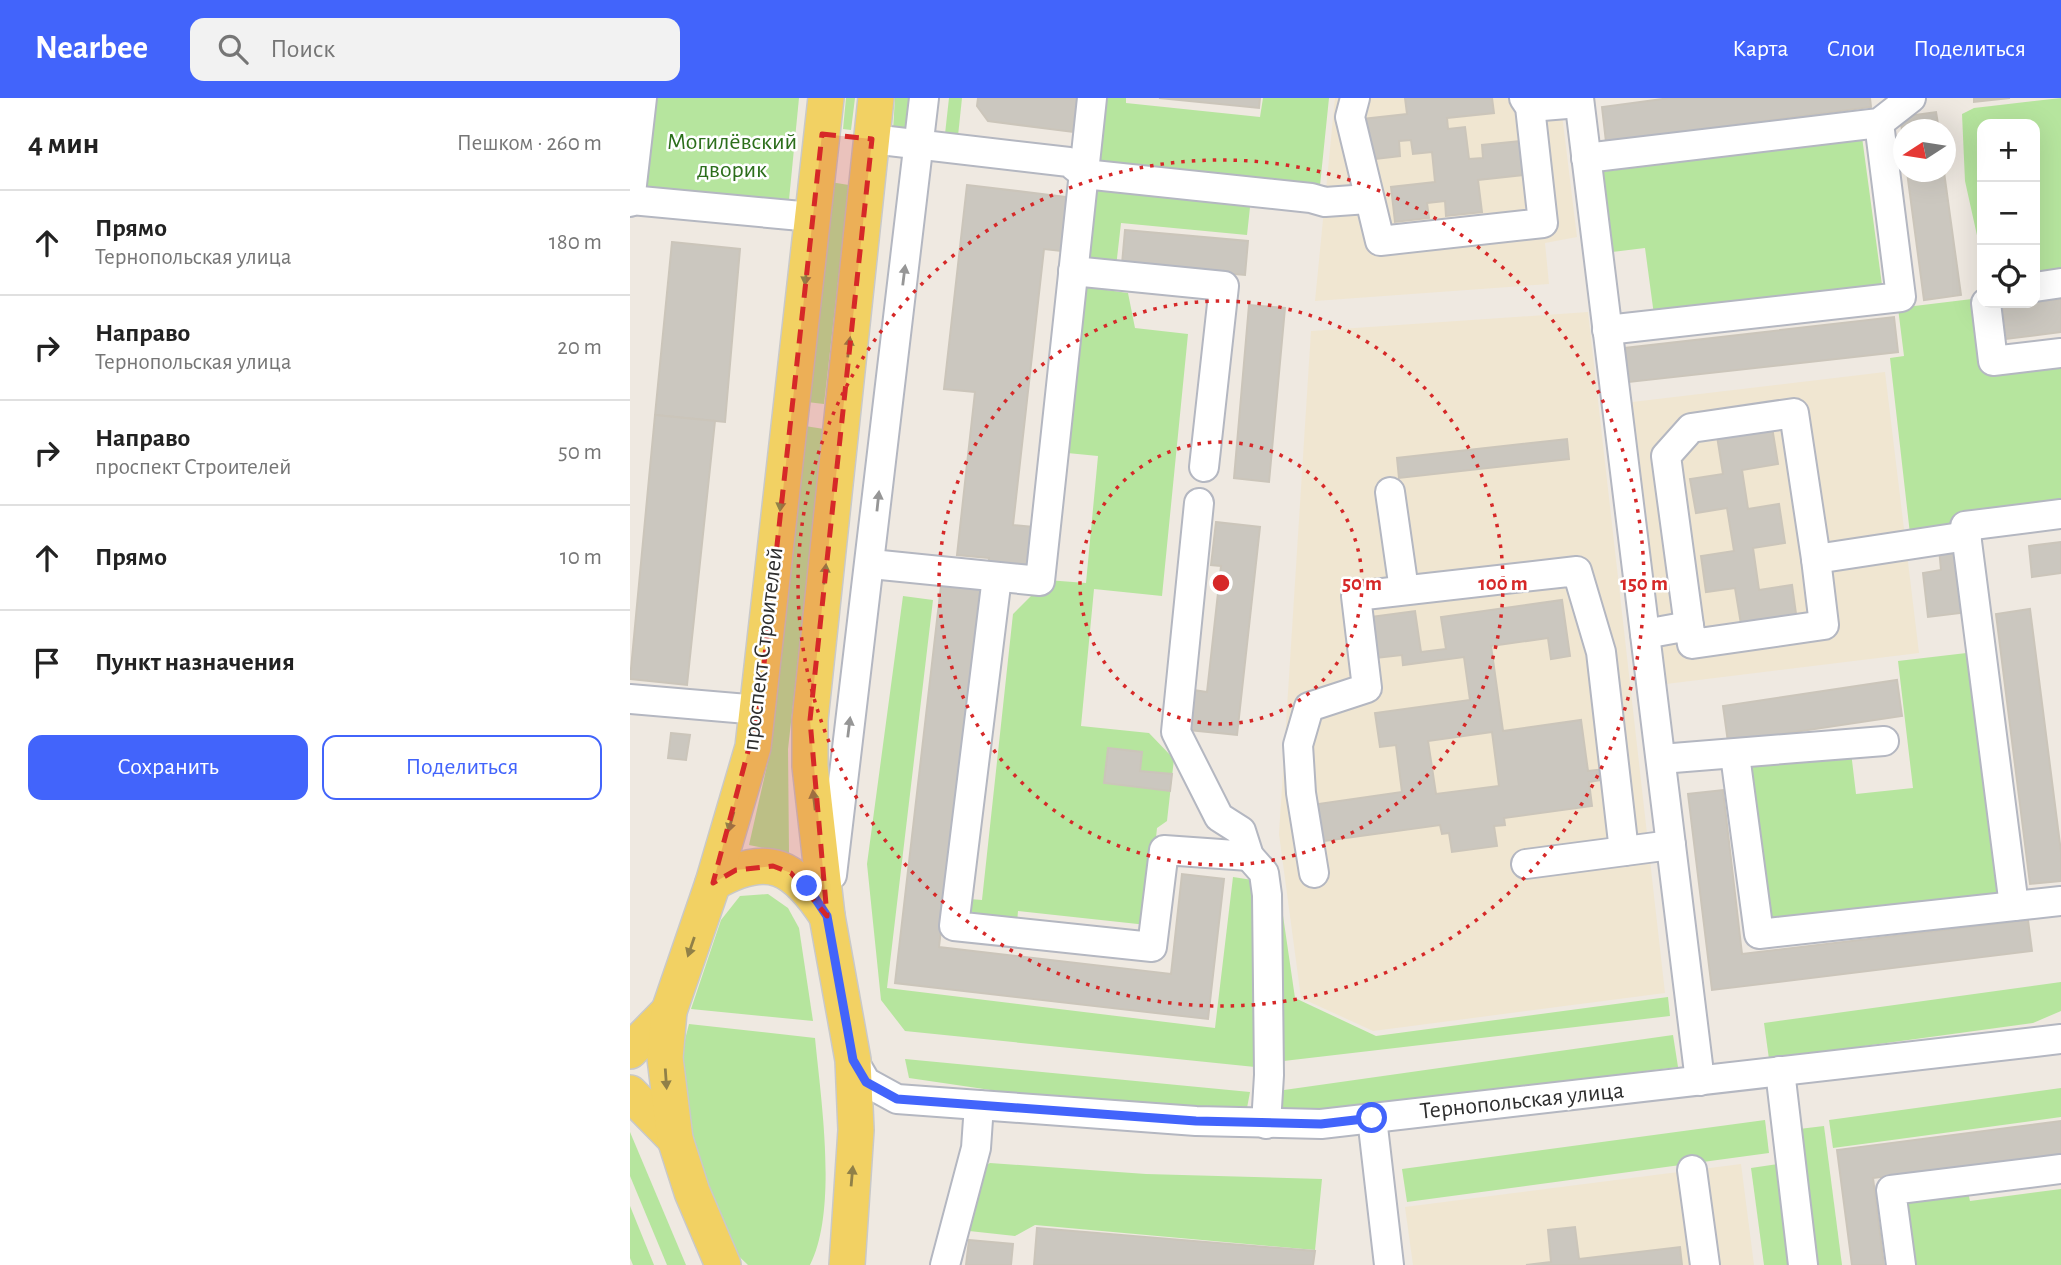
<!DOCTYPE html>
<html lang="ru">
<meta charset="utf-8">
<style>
body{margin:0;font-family:"Alegreya Sans",sans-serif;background:#f2f2f2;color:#222}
.controls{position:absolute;right:21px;top:21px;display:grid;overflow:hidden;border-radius:14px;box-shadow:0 7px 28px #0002}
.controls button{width:63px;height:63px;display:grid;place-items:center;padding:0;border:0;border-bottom:2px solid #e0e0e0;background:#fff;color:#222;font:35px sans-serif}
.compass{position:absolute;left:1263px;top:21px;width:63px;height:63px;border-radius:50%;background:#fff;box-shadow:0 7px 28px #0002;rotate:258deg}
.stop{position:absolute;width:21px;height:21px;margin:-16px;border:5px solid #4264fb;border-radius:50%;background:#fff}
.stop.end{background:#4264fb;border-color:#fff;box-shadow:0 2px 7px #0008}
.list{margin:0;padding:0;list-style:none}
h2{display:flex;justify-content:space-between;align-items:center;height:91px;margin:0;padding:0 28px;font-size:30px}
h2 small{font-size:23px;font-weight:400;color:#767676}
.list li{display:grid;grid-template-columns:46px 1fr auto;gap:21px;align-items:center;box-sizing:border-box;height:105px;padding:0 28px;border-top:2px solid #e0e0e0}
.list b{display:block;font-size:26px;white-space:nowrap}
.list p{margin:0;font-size:23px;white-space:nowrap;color:#767676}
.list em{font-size:23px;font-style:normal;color:#767676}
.actions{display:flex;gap:14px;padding:21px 28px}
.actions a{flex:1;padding:16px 0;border:2px solid #4264fb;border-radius:14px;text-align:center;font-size:24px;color:#4264fb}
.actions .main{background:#4264fb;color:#fff}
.icon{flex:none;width:38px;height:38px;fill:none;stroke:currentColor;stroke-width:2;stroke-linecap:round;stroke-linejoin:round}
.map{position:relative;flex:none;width:1431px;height:1167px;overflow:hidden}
header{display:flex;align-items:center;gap:42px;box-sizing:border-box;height:98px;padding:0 35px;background:#4264fb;color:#fff}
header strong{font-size:33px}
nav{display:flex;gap:38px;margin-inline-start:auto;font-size:24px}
.search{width:490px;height:63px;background:#f2f2f2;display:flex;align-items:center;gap:18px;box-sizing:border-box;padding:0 24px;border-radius:14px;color:#767676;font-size:26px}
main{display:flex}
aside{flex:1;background:#fff}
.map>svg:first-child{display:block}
</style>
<header>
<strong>Nearbee</strong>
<div class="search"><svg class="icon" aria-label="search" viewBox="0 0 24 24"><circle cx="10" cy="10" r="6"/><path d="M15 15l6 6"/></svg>Поиск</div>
<nav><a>Карта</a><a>Слои</a><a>Поделиться</a></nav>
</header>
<main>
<aside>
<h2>4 мин<small>Пешком · 260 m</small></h2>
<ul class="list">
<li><svg class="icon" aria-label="ahead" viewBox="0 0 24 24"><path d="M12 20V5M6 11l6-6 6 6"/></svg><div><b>Прямо</b><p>Тернопольская улица</p></div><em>180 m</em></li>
<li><svg class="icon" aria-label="right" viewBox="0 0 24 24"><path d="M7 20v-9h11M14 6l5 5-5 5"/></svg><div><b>Направо</b><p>Тернопольская улица</p></div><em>20 m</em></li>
<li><svg class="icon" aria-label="right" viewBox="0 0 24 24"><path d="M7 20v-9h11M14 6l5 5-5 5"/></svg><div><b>Направо</b><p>проспект Строителей</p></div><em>50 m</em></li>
<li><svg class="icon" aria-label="ahead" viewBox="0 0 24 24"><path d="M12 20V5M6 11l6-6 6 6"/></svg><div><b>Прямо</b></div><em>10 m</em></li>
<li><svg class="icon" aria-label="arrive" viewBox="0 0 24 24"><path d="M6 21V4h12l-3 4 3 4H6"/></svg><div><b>Пункт назначения</b></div></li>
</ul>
<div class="actions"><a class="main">Сохранить</a><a>Поделиться</a></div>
</aside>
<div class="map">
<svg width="1431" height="1167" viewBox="0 0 1431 1167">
<rect width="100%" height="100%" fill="#efe9e1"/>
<g fill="#f0e6d1">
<polygon points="705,0 930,0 947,139 915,145 919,186 685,203"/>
<polygon points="958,214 1035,895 743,933 671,900 649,736 681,233"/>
<polygon points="1255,274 1289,555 1036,586 1002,304"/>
<polygon points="1111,1066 1124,1167 783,1167 775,1109"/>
</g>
<g fill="#b6e59e">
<polygon points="24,0 169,0 157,122 13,105"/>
<polygon points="216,0 225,0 221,32 213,31"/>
<polygon points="265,0 284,0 281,31 263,33"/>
<polygon points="319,0 332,0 328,38 315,36"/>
<polygon points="470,0 496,0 496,5 630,19 633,0 699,0 689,97 463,72"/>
<polygon points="1431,0 1431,181 1405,184 1405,26 1352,26 1352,160 1335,83 1332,16 1344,10"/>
<polygon points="1232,39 1252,187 1024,217 1015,150 974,155 964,75"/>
<polygon points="200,84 219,87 194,306 177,304"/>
<polygon points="460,84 621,100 617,137 491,125 486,169 452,166"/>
<polygon points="455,189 498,195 505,230 558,236 532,498 464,491 451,628 519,635 544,661 537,723 527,730 517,827 388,813 387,825 337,820 339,801 352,802 383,516 417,482 456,485 468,358 427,354"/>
<polygon points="1342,201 1351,272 1431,263 1431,408 1329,430 1280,436 1260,260 1274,258 1268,210"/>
<polygon points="175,328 194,331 158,651 159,755 119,747 141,650"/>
<polygon points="273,498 303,502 257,890 585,930 603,779 629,783 635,957 625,969 275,933 251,902 237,766"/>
<polygon points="1345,554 1374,798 1137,827 1117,666 1221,654 1226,696 1283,690 1268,563"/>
<polygon points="138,796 158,810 169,830 183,923 61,911 91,822 110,798"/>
<polygon points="641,804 651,804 665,900 746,938 1038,899 1040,918 645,964"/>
<polygon points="1431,884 1431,913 1403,925 1139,961 1134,925"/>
<path d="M59 926 185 940C191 1003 208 1111 180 1167H118L95 1145 70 1092 49 965Z"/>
<polygon points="1043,937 1048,969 687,1014 650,1014 647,993"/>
<polygon points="275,961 620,994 617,1010 607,1014 402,998 279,980"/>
<polygon points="1431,990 1431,1019 1203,1050 1199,1022"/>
<polygon points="1135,1022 1139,1055 777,1104 772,1071"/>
<polygon points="1194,1028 1212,1167 1186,1167 1169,1031"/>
<polygon points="0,1034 56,1167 37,1167 0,1078"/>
<polygon points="360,1065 516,1076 692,1081 685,1152 405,1127 385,1138 330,1132 348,1072"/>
<polygon points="1148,1066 1162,1167 1134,1167 1121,1070"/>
<polygon points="1337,1090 1340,1103 1431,1091 1431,1167 1285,1167 1275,1098"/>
<polygon points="0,1108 24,1167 3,1167 0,1160"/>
</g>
<g fill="#cbc7bf" stroke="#cbc5ba" stroke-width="2" fill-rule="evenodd">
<polygon points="348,0 447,0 443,34 358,23 347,8"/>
<polygon points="529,0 630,0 629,10"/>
<polygon points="775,0 862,0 864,15 817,20 818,31 835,29 839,61 853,60 852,47 890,43 893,77 848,82 852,114 816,118 815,103 797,105 799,120 765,124 761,89 805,84 802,54 783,56 781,42 769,43 770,58 737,62 733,21 777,16"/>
<polygon points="1040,0 1240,0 1241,9 976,44 972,9"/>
<polygon points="1344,0 1380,0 1344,4"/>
<polygon points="1306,14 1309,32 1274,32 1274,45 1270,19"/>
<polygon points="1277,74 1314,74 1331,197 1294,202"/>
<polygon points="337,87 437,99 431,153 414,151 383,427 403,429 399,474 358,470 359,460 327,457 345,294 314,291"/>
<polygon points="495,132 618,143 615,177 492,166"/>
<polygon points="42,144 110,151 95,324 25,317"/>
<polygon points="1431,201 1431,234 1376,241 1372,208"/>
<polygon points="619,207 655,210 639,384 604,380"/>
<polygon points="1264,219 1268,254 999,284 995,250"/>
<polygon points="25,317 85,323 57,587 0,581"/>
<polygon points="1142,329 1148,366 1112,372 1118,411 1149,406 1155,445 1123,450 1129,492 1162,487 1167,523 1112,532 1105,490 1076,494 1071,458 1104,453 1097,410 1066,415 1060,381 1093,376 1087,338"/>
<polygon points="937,341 939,361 769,380 767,360"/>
<polygon points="586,424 630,429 607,637 559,632 563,592 577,594 591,468 581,467"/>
<polygon points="1431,444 1431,475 1402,479 1399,448"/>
<polygon points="1323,449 1331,515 1298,519 1293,475 1311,472 1309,450"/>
<polygon points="312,479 351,483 309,849 541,876 552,776 594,781 578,921 265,885"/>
<path d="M932 502 940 558 921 561 918 540 861 548 873 633 951 622 958 673 975 671 977 681 959 684 962 708 874 720 875 727 864 728 867 748 822 754 819 735 812 736 810 727 686 744 681 707 772 694 766 647 750 649 745 615 840 602 834 559 773 567 772 557 746 560 740 519 785 513 791 554 816 551 811 519ZM862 634 869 688 806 696 798 643Z"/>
<polygon points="1400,511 1431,754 1431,783 1400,786 1366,516"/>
<polygon points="1267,582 1272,618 1098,644 1093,608"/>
<polygon points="41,635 60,637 56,662 38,660"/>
<polygon points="478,650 512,654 510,673 542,676 540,693 474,685"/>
<polygon points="1093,692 1112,856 1398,822 1402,853 1082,892 1058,696"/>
<polygon points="1431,1023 1431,1056 1243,1080 1254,1167 1222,1167 1207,1052"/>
<polygon points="945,1129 949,1161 1050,1149 1052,1167 896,1167 921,1164 918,1132"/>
<polygon points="407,1130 685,1153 683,1167 404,1167"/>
<polygon points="339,1142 383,1146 381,1167 336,1167"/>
</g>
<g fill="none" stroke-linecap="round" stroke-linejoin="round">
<g stroke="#b4b7c1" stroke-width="32">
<g id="minor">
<polyline points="725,0 720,19 750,143 913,125 900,9 894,0"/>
<polyline points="949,0 1070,983"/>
<polyline points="900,9 949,5"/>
<polyline points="242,41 439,64 454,76 681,100 695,104 738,101"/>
<polyline points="956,60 1249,25 1281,0"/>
<polyline points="0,102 182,119"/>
<polyline points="0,104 12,0"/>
<polyline points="443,173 594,188 574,369"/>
<polyline points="1405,189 1431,185"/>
<polyline points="1356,205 1363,263 1431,255"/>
<polyline points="977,232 1271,199 1249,25"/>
<polyline points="760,394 774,492"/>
<polyline points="569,405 546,634 589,719 611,733 619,758 634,775 637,797 639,977 636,1026"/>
<polyline points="241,466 410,483 462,0"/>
<polyline points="367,479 324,828 522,849 534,752 619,758"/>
<polyline points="1059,528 1036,358 1061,330 1164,315 1186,461"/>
<polyline points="1015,536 1059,528 1062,546 1194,527 1186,461 1337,438"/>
<polyline points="0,601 129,612"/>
<polyline points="1105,657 1129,836 1431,803"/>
<polyline points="1031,661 1254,643"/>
<polyline points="896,766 1041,747"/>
<polyline points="684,775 671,695 668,647 679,609 737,590 726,498 947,473 971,554 994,753"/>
<polyline points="202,777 294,0"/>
<polyline points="1384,808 1335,428 1431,416"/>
<polyline points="223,962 236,984 267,1001 566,1023 691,1026 1431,941"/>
<polyline points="1150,973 1173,1167"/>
<polyline points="742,1020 759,1167"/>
<polyline points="1062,1072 1075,1167"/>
<polyline points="315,1167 346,1050 349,1007"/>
<polyline points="1271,1167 1261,1092 1431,1071"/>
</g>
</g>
<g stroke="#c9c9c9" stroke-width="38">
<g id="major">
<path d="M83 785C139 753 164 768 197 818"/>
<polyline points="0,953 39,913"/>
<polyline points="0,995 45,1041"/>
<polyline points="93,1167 62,1094 45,1041 35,960 39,913 83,785 123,649 196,0"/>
<polyline points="217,1167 226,1032 223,962 197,818 180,668 180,622 246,0"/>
</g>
</g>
<use href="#minor" stroke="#fff" stroke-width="28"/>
<use href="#major" stroke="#f2d163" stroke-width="35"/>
</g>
<defs><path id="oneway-solid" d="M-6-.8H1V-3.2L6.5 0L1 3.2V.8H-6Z" transform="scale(1.75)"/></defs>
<g fill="#908048">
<use href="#oneway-solid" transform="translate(176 177) rotate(96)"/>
<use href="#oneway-solid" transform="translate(219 249) rotate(-83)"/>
<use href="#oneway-solid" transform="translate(151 403) rotate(96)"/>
<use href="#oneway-solid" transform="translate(195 476) rotate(-84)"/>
<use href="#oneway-solid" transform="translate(184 702) rotate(-97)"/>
<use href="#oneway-solid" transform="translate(101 724) rotate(106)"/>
<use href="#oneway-solid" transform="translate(61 849) rotate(109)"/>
<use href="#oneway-solid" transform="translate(36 981) rotate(86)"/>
<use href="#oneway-solid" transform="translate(222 1078) rotate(-85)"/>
</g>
<g fill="#969696">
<use href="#oneway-solid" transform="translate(274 177) rotate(-83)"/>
<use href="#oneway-solid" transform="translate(248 403) rotate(-84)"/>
<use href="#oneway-solid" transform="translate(219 629) rotate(-83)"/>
</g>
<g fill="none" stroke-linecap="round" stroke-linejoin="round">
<polyline stroke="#4264fb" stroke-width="9" points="177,788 197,818 223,962 236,984 267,1001 566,1023 691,1026 742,1020"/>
</g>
<path fill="#d62828" fill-opacity="0.2" stroke="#d62828" stroke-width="5" stroke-dasharray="14 9" stroke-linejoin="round" d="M192 36 242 41 180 622 197 818 161 775 143 768 106 772 83 785 129 612Z"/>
<g fill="none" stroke="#d62828" stroke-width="3.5" stroke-dasharray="3.5 7">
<circle cx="591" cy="485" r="141"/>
<circle cx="591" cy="485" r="282"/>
<circle cx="591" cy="485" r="423"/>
</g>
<g text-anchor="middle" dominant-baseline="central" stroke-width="5" stroke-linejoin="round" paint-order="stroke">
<g font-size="24" fill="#2c6e1b" stroke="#fff">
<text x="102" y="44">Могилёвский<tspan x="102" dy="28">дворик</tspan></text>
</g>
<g font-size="24" fill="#2e2e2e" stroke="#fff">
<text transform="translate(133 551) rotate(-83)">проспект Строителей</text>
<text transform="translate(892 1003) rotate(-6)">Тернопольская улица</text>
</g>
</g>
<circle cx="591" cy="485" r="10" fill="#d62828" stroke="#fff" stroke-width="3.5"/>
<g font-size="21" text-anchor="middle" font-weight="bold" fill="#d62828" stroke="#fff" stroke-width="5" stroke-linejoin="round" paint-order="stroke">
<text x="732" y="492">50 m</text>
<text x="873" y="492">100 m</text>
<text x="1014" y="492">150 m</text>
</g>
</svg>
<div class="controls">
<button>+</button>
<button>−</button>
<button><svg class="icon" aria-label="locate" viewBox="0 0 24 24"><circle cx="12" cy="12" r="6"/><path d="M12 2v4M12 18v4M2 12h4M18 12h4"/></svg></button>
</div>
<svg class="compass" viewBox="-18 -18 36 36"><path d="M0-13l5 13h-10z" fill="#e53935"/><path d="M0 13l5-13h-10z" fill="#767676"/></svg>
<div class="stop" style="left:742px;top:1020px"></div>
<div class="stop end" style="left:177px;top:788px"></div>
</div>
</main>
